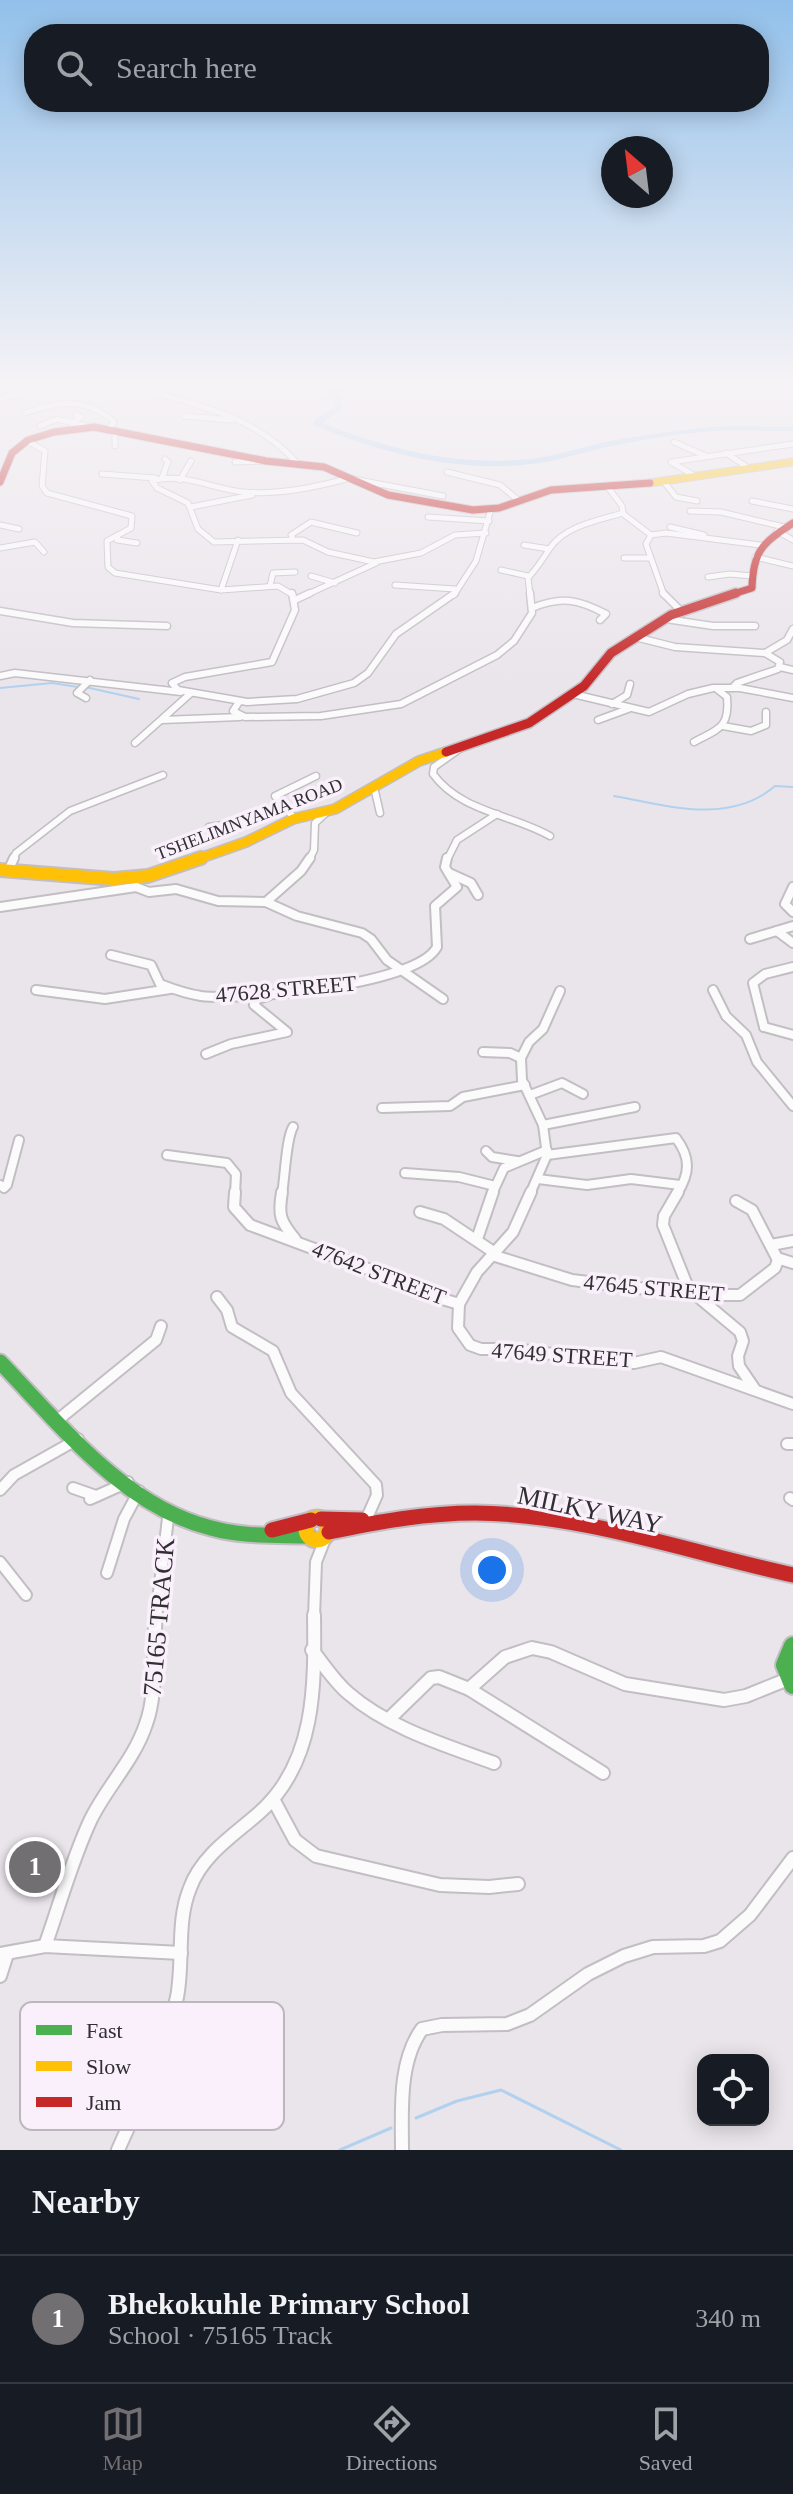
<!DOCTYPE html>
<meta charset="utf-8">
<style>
body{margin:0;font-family:"Times New Roman",serif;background:#242831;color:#f1f3f6}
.controls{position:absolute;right:24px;bottom:24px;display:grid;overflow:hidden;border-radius:16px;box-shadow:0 4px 20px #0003}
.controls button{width:72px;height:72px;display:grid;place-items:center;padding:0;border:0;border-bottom:2px solid #363941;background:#171b24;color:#f1f3f6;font:40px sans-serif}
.compass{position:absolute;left:601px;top:136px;width:72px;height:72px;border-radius:50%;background:#171b24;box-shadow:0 4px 20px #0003;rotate:332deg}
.you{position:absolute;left:492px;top:1570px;width:28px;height:28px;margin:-20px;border:6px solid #fff;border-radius:50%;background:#1a73e8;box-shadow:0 0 0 12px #1a73e833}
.badge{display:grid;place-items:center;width:52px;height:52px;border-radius:50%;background:#726f73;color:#fff;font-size:26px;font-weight:700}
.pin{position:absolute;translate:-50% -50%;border:4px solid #fff;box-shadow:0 2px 8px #0006}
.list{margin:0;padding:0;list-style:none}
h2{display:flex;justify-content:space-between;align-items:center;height:104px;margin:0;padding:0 32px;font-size:34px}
h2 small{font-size:26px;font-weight:400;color:#9ea1a6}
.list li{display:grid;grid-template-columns:52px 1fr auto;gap:24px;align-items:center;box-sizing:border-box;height:128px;padding:0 32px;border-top:2px solid #363941}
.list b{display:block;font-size:30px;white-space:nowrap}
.list p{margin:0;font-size:26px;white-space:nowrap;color:#9ea1a6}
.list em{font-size:26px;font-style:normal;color:#9ea1a6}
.icon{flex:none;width:44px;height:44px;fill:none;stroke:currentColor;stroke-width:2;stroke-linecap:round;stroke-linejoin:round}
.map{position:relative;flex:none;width:793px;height:2150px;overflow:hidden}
.search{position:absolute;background:#171b24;box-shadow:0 4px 20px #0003;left:24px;right:24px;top:24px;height:88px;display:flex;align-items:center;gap:20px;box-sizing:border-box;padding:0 28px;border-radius:32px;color:#9ea1a6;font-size:30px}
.sheet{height:232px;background:#171b24}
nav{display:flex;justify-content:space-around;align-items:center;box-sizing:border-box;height:112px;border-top:2px solid #363941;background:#171b24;font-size:22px;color:#9ea1a6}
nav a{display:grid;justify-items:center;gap:4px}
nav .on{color:#726f73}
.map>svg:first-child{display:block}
</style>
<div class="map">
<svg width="793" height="2150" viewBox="0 0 793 2150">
<rect width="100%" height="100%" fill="#eae5eb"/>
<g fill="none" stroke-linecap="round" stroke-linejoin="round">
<g stroke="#b1d1ee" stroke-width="2">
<polyline points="85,687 139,699"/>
<polyline points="0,688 52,683 78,687"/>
<path d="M614 796C668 806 730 825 775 786L793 787"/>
</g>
<g stroke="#b1d1ee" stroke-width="3">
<polyline points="416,2118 457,2101 501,2090 621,2150"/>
<polyline points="340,2150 391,2128"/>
</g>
<path fill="#b1d1ee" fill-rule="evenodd" d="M340 385H348L344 392 337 393 343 408 322 423C389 449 446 464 519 460 553 458 583 446 615 440 647 435 681 429 713 427 739 425 766 427 793 427V431C767 431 740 430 714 431 682 433 648 439 617 445 584 451 554 463 521 465 447 471 381 452 313 425V421L335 407 328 391 338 388Z"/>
<g stroke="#c2bec3" stroke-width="7">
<g id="street-far4">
<polyline points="4,385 28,385"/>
<path d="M128 385C189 403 253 413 297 463"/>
<polyline points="321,385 325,394"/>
<polyline points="0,399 27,391 115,385"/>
<path d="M25 413C57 401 87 397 114 422L109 429"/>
<polyline points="184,416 232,420"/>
<polyline points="72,423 81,417 76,415"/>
<polyline points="40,426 57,419 92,427"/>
<polyline points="115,431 115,446"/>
<polyline points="29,442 45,451 42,486 47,493 132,516 131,528 107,541 108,567 115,573 221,590 278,586 293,595"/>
<polyline points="674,442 706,456"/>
<polyline points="726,453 747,467"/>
<polyline points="235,462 265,461"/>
<polyline points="447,472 500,485 518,500"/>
<polyline points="102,474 155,478"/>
<polyline points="695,476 671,462 793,444"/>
<polyline points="162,478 168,462 165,459"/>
<path d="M350 478C316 487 280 495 244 492 215 490 181 471 152 481L157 488 188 503 198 529 214 542 303 540 328 552 374 562 421 553 455 535 486 533"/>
<polyline points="353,479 443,496"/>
<polyline points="180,480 191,461"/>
<polyline points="664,482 676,497 697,501"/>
<polyline points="752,501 793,509"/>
<polyline points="191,507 252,495"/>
<polyline points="690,511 721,512 784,527"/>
<polyline points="622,513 651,535 646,544 664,595"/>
<polyline points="428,517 489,521"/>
<polyline points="0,525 19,529"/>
<polyline points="670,527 704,535"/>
<polyline points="777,531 793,540"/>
<polyline points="118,535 117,540 137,543"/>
<polyline points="651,535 666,533 760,545"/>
<polyline points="293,539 291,535 311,522 357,533"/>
<polyline points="524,545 549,549"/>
<polyline points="0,548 35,542 44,552"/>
<polyline points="755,557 793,566"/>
<polyline points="624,558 649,558"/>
<polyline points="501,570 528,576"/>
<polyline points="311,576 335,583"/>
<polyline points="708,577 730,574 752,576"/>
<polyline points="395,585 455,589"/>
<polyline points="270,586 273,573 295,572"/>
<polyline points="221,590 238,540"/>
<polyline points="306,595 376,563"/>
<polyline points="454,595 476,561 491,509"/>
<path d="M530 595 528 578C537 568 543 559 550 548 565 526 599 520 623 513L622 506 607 486"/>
</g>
</g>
<g stroke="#c2bec3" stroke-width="9">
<g id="street-far3">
<polyline points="292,593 295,610 272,662 185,677 172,683 178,690 247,702 297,699 354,683 368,673 396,634 455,593"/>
<polyline points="663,593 681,611"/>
<polyline points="295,600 310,593"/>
<path d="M532 608C561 596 578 599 606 614L600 620"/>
<polyline points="0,611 73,623 167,626"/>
<polyline points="666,619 713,626 755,626"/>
<polyline points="635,637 675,647 765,653 780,662 778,669 737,683 732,688"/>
<polyline points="765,653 787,640 793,629"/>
<polyline points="780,667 793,670"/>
<polyline points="0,676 15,673 181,692"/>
<polyline points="573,694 649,712 688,694 713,688 740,688 793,698"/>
<polyline points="86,698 77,693 90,680"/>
<polyline points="239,702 233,711 245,717 321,716 401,704 497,655 514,641 532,613 530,593"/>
<polyline points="612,704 627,695 630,684"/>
<polyline points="162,720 240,717"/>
<polyline points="598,720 628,709"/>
<polyline points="723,726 751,731 766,725 766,712"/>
<path d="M694 742C718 729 730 728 727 697L718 690"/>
<polyline points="135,743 191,693"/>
<path d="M458 750 434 767 433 774C461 812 511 814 550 836"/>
<polyline points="374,787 380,813"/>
<polyline points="295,819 275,796 316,776"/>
<polyline points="209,827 244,822"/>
<polyline points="13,860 16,853 70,811 163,775"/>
<polyline points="309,860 314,850 315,823 327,812"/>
<polyline points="447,860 457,840 497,814"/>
</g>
</g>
<g stroke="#c2bec3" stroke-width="12">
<g id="street-far2">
<polyline points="8,871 14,858"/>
<polyline points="449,873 471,883 478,895"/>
<polyline points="136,887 149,892 176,889 218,901 266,902 297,916 362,933 371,939 387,960 443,999"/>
<polyline points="793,887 785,904 793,912"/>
<polyline points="266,902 301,871 310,858"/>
<polyline points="0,907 136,887"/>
<polyline points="777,931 793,943"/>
<polyline points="750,939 793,926"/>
<path d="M111 955 151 965 160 984C173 989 187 994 201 996 244 1001 417 985 437 947L435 906 457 887 445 867 447 858"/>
<polyline points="36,990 105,999 170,989"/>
<polyline points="713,990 726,1016 746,1035 757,1062 793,1106"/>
<polyline points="764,1027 753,983 765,974 793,967"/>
<polyline points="764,1027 793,1035"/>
<polyline points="483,1052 510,1053 521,1058"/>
<polyline points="206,1054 231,1044 287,1032 254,1005 257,999 268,996"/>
<polyline points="530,1095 562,1083 583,1094"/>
<polyline points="382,1108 450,1106 463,1097 525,1085"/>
<polyline points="543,1125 635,1107"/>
<polyline points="486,1151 492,1157 517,1161"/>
<polyline points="167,1155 227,1163 236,1174 235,1194"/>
<path d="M547 1155 676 1138C691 1158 690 1173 677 1194"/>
<polyline points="405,1173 459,1177 495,1186"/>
<polyline points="538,1179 587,1185 631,1179 680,1185"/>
<polyline points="0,1185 4,1188 7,1185 19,1140"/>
<path d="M282 1194C285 1177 286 1139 293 1127"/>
<polyline points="492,1194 504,1168 547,1150"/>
<polyline points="530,1194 547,1155 543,1125 522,1080 521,1058 529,1042 543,1029 560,991"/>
</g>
</g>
<g stroke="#c2bec3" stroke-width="14">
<g id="street-far1">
<polyline points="235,1192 234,1207 250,1225 387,1276 416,1291 459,1304"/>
<path d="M282 1192C278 1215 280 1221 295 1239"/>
<polyline points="531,1192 513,1232 477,1272 459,1304 458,1328 470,1345 481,1349 515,1349 611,1362 634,1363 661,1357 793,1404"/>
<polyline points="678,1192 664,1216 663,1225 691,1295"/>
<polyline points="420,1212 444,1219 495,1253"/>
<polyline points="477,1239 493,1192"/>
<polyline points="771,1245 793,1241"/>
<polyline points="492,1255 572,1280 697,1295 740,1295 775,1268 778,1260 752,1210 736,1201"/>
<polyline points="777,1258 793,1263"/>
<polyline points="697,1296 740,1332 743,1341 738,1356 739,1366 754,1388"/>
<polyline points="217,1297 227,1310 232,1327 273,1351 291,1393 376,1485 377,1495 366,1520"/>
<polyline points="59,1419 156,1340 161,1326"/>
<polyline points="787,1444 793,1444"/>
<polyline points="73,1488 96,1496"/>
<polyline points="0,1490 14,1475 78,1439"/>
<polyline points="790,1498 793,1500"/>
<polyline points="90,1499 128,1482"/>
<polyline points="0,1562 26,1595"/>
<polyline points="107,1573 124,1519 139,1491"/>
<polyline points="156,1617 169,1510"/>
<polyline points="314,1617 316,1562 327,1534"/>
</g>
</g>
<g stroke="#c2bec3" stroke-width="16">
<g id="street">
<path d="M312 1650C324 1665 334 1681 348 1693 388 1728 445 1745 494 1763"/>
<polyline points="469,1689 603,1773"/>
<polyline points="390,1718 431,1678 439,1677 469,1689 505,1657 532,1648 551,1652 625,1684 724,1700 746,1696 788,1679"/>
<polyline points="273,1799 295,1840 316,1856 440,1885 489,1887 518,1884"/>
<path d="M45 1946C60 1904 72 1859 91 1819 108 1785 134 1760 146 1724 158 1691 152 1650 156 1615"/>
<polyline points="0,1954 45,1946 181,1953"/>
<polyline points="0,1976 7,1954"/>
<path d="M118 2150C140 2100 166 2050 177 1997 184 1961 176 1922 190 1888 202 1855 234 1835 259 1813 316 1763 315 1685 314 1615"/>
<path d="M402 2150C402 2111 398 2062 422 2029L442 2025 507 2024 530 2015 588 1974 624 1956 653 1947 704 1946 720 1941 750 1915 793 1858"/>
</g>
</g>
<g stroke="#c2bec3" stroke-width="19">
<path id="fast-far1" d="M0 1362C60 1424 123 1506 211 1528 243 1537 276 1535 309 1536"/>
</g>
<g stroke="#c2bec3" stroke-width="22">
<polyline id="fast" points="793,1646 785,1665 793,1685"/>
</g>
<g stroke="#c2bec3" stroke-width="9">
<polyline id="slow-far3" points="650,483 793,462"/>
</g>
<g stroke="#c2bec3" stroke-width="12">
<polyline id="slow-far2" points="195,860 246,842 293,819 335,809 419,761 446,752"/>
</g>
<g stroke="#c2bec3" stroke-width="16">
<polyline id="slow-far1" points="0,870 114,879 148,876 201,858"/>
</g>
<g stroke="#c2bec3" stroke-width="19">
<circle id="slow" cx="317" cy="1529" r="11"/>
</g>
<g stroke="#c2bec3" stroke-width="9">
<g id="jam-far2">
<polyline points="0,482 12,453 28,440 54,432 94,427 266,461 324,467 388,495 473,510 499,508 551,490 650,483"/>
<path d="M730 595 752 588C753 550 763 543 793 523"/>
</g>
</g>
<g stroke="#c2bec3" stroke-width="12">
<polyline id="jam-far1" points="446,752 529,723 584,686 611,653 671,615 736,593"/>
</g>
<g stroke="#c2bec3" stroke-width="19">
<g id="jam">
<polyline points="321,1519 362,1520"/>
<polyline points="272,1530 311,1520"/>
<path d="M329 1532C377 1522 426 1513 475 1513 583 1514 688 1552 793 1575"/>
</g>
</g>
<use href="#street-far4" stroke="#fcfbfc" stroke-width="5"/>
<use href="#street-far3" stroke="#fcfbfc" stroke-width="6"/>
<use href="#street-far2" stroke="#fcfbfc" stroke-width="8"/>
<use href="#street-far1" stroke="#fcfbfc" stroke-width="10"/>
<use href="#street" stroke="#fcfbfc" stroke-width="12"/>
<use href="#fast-far1" stroke="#4caf50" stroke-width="15"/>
<use href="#fast" stroke="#4caf50" stroke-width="18"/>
<use href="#slow-far3" stroke="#ffc107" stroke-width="7"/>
<use href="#slow-far2" stroke="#ffc107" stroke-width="9"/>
<use href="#slow-far1" stroke="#ffc107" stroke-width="12"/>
<use href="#slow" stroke="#ffc107" stroke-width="15"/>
<use href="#jam-far2" stroke="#c62828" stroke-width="7"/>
<use href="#jam-far1" stroke="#c62828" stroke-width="9"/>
<use href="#jam" stroke="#c62828" stroke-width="15"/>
</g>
<linearGradient id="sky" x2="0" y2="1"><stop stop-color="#92c0ea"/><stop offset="0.56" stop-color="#f6f3f6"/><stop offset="1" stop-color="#f6f3f6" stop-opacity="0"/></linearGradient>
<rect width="793" height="686" fill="url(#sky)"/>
<g text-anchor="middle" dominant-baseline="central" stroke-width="7" stroke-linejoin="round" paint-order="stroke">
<g font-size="18" fill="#322f33" stroke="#f9f0fb">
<text transform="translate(249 819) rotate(-21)">TSHELIMNYAMA ROAD</text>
</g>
<g font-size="22" fill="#322f33" stroke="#f9f0fb">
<text transform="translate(286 989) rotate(-5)">47628 STREET</text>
<text transform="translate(379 1273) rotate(21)">47642 STREET</text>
<text transform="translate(654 1288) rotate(5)">47645 STREET</text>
<text transform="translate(562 1355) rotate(4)">47649 STREET</text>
</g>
<g font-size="26" fill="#322f33" stroke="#f9f0fb">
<text transform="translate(590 1510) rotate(12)">MILKY WAY</text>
<text transform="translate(159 1617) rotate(-85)">75165 TRACK</text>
</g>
</g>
<rect x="20" y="2002" width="264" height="128" rx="12" fill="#f9f0fb" stroke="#bdb6bf" stroke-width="2"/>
<rect x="36" y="2025" width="36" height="10" fill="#4caf50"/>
<rect x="36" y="2061" width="36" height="10" fill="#ffc107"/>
<rect x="36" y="2097" width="36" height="10" fill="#c62828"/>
<g font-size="22" fill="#322f33">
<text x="86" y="2038">Fast</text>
<text x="86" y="2074">Slow</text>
<text x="86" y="2110">Jam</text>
</g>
</svg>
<div class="controls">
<button><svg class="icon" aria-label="locate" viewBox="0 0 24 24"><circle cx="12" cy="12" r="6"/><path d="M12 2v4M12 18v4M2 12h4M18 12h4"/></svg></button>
</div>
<svg class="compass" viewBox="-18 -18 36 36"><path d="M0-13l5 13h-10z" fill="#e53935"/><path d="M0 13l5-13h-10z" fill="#9ea1a6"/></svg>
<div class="you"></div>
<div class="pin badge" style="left:35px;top:1867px">1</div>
<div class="search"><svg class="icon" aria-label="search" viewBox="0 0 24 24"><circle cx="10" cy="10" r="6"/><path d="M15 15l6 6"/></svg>Search here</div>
</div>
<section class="sheet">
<h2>Nearby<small></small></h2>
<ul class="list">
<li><span class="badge">1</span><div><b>Bhekokuhle Primary School</b><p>School · 75165 Track</p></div><em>340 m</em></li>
</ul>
</section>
<nav>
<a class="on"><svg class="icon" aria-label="map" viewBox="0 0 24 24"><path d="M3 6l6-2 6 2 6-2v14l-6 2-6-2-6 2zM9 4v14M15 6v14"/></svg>Map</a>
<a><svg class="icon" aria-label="directions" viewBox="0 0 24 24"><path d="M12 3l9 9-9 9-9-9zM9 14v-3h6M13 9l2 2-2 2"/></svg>Directions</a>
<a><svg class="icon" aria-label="saved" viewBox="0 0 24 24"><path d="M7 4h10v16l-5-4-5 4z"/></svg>Saved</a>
</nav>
